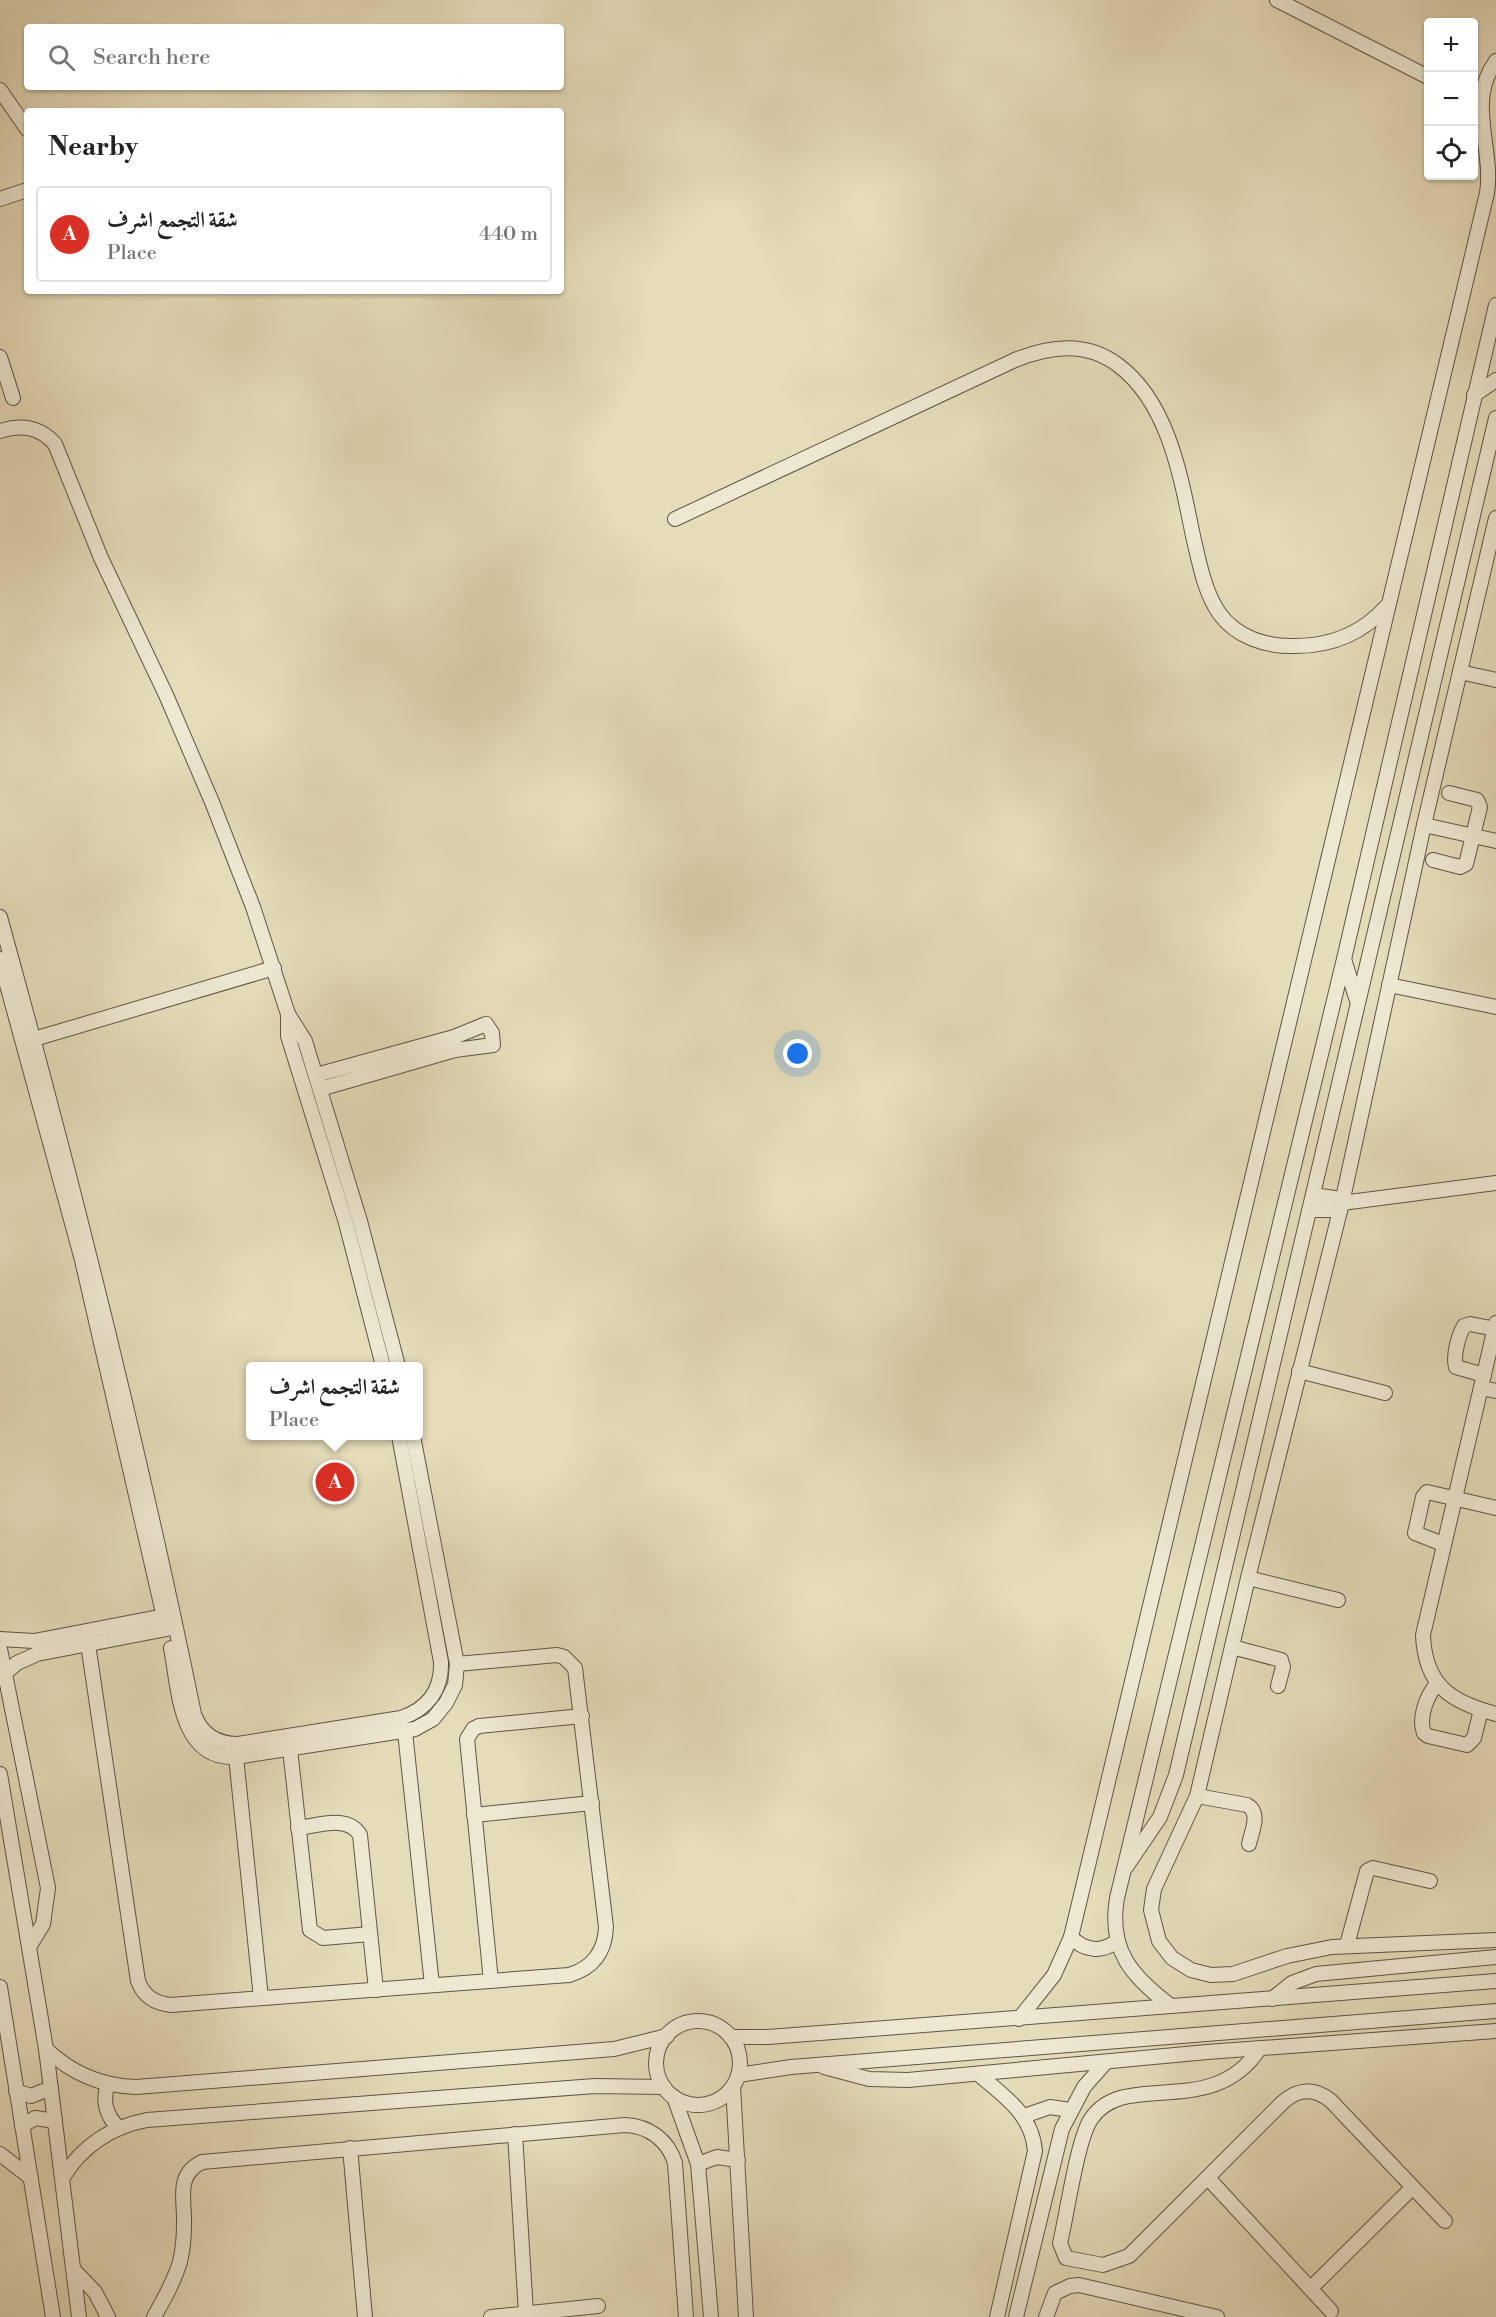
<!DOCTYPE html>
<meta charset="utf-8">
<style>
body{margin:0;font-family:"Libre Bodoni",Amiri,serif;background:#f6f6f6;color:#222}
.controls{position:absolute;right:18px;top:18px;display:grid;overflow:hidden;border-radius:6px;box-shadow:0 2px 4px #0004}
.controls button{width:54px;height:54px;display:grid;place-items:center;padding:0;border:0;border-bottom:2px solid #e0e0e0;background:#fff;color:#222;font:30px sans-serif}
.you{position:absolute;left:798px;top:1054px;width:21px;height:21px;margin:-15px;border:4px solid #fff;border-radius:50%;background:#1a73e8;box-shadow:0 0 0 9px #1a73e833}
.badge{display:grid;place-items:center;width:39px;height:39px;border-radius:50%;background:#d93025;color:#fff;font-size:20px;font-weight:700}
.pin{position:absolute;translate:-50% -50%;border:3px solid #fff;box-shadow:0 2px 6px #0006}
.popup{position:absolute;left:246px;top:1362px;width:177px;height:78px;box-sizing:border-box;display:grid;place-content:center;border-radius:6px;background:#fff;filter:drop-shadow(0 2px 4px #0005);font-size:20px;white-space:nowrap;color:#767676}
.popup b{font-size:22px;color:#222}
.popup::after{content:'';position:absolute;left:50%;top:100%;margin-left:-12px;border:12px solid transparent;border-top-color:#fff}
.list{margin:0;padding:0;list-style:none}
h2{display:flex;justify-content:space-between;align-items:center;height:78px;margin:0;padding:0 24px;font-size:26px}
h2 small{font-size:20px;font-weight:400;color:#767676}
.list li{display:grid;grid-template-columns:39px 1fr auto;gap:18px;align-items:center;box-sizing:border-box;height:96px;margin:0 12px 12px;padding:0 12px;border:2px solid #e0e0e0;border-radius:6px}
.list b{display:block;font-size:22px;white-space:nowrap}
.list p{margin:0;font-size:20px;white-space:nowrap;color:#767676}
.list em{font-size:20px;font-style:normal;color:#767676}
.icon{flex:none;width:33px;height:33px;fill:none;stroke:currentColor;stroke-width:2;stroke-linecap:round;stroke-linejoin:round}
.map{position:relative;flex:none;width:1496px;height:2317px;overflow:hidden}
.search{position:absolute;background:#fff;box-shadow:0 2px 4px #0004;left:24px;top:24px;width:540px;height:66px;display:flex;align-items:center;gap:15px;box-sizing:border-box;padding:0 21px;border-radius:6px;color:#767676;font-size:22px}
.panel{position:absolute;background:#fff;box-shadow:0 2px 4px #0004;left:24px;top:108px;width:540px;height:186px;border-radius:6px}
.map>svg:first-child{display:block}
</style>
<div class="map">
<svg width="1496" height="2317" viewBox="0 0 1496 2317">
<rect width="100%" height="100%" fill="#e5dcba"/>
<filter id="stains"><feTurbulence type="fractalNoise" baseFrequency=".00333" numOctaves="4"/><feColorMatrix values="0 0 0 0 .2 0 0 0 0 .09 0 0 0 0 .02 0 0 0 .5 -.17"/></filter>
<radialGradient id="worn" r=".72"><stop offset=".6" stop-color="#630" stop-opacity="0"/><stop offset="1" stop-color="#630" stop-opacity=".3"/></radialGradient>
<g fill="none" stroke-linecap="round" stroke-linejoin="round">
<g stroke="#615447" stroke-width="16">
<g id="minor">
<polyline points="1277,0 1428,77"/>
<polyline points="0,90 27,129"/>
<polyline points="0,199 27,190"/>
<polyline points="0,357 13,398"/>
<polyline points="1474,395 1496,380"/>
<path d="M0 431C22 424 40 427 55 444L101 558 166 695 212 802 253 907 288 1014 305 1041 360 1221 398 1366"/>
<polyline points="1496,518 1424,825 1342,1203 1248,1578 1197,1796 1154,1889 1151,1910 1159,1941 1172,1958 1191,1970 1211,1975 1233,1974 1287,1956 1332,1947 1496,1940"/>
<path d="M675 519 1015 360C1050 346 1086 341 1118 365 1169 403 1181 478 1193 536 1199 561 1204 591 1219 613 1236 637 1266 647 1295 646 1331 646 1363 633 1387 606"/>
<polyline points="1460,672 1496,680"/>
<polyline points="1424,825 1496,841"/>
<polyline points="1433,860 1460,867 1466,864 1480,807 1477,800 1449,793"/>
<path d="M0 917C73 1181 139 1445 194 1714 201 1734 217 1744 238 1744L401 1718C428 1709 442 1689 441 1662L399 1436"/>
<polyline points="0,959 82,1260 166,1626"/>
<polyline points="1344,959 1357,1001"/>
<polyline points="1389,985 1496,1007"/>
<polyline points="288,1014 288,1036 346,1223 383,1366"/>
<polyline points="34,1039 274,968"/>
<polyline points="316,1075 454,1037 486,1024 492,1033 493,1045 455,1050 320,1089"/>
<polyline points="1313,1195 1335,1198 1342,1203"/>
<polyline points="1310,1210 1334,1210 1342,1203 1496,1183"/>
<path d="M1496 1323 1423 1635C1425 1685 1450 1702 1496 1714"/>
<polyline points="1299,1371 1385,1393"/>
<path d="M1484 1375 1456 1367C1453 1356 1458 1336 1464 1326L1470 1324 1495 1329"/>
<polyline points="1481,1388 1496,1391"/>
<polyline points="1443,1544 1415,1533 1423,1497 1427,1492 1496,1508"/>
<polyline points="1248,1578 1338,1600"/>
<polyline points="0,1639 34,1641 164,1616"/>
<path d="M88 1644 138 1981C144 1997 155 2003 171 2005L569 1975C593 1968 605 1952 606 1927L575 1668 564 1657 557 1655 457 1664"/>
<polyline points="1232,1647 1281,1660 1283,1667 1278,1686"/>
<path d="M171 1648C179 1689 179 1760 236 1757L415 1729 433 1719 446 1703 455 1685 457 1664 413 1436"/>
<polyline points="0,1649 48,1888 43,1924 29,1947"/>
<polyline points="5,1673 17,1663 37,1654 167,1629"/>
<path d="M1437 1684C1427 1695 1418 1718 1424 1733L1428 1736 1467 1745 1474 1738 1481 1710"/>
<polyline points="405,1732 432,1985"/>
<polyline points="290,1749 310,1930 323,1938 370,1934"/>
<polyline points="236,1757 261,1998"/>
<polyline points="0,1774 46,2049 79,2317"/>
<path d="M1197 1796 1247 1805C1261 1813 1252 1830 1249 1844"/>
<polyline points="474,1815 592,1803"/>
<path d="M298 1828C317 1826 348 1814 360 1835L376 1990"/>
<polyline points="1126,1867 1160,1817 1176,1775 1496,418"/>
<path d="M1071 1937C1084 1951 1102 1953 1117 1941"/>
<polyline points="1347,1945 1367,1871 1373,1868 1430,1881"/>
<polyline points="491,1981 467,1739 473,1729 479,1726 582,1716"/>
<polyline points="0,1987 53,2317"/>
<polyline points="1272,1999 1292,1983 1316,1974 1496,1957"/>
<path d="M1171 2006C1132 1977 1108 1950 1117 1898L1344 959 1496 305"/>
<path d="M1019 2019 1054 1975 1071 1937 1487 193C1494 148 1466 102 1496 61"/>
<circle cx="698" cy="2063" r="42"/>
<polyline points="731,2037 768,2037 1496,1981"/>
<path d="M1260 2048C1212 2122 1125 2068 1091 2119 1077 2140 1067 2215 1060 2243L1066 2258 1103 2265 1129 2256 1283 2102C1299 2088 1315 2088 1331 2101L1445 2221"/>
<path d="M46 2049C71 2073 101 2086 136 2087L614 2049 667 2036"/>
<polyline points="824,2067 869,2079 908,2080 1207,2052 1496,2031"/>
<path d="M978 2074C1004 2096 1032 2114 1035 2151L997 2317"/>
<polyline points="738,2075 791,2067 1496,2011"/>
<path d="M108 2084C102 2100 106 2116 119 2128"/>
<polyline points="733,2086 746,2317"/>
<polyline points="16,2091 31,2096 51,2088"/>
<polyline points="674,2097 698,2164 711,2317"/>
<polyline points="1024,2116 1050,2107 1070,2110"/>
<polyline points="22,2126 35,2118 55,2121"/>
<polyline points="515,2134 526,2313"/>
<polyline points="350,2148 365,2317"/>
<polyline points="0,2154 31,2178"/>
<polyline points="698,2164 717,2157 738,2160"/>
<path d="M63 2177C83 2145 111 2127 147 2120L595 2086 664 2087"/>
<polyline points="1208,2178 1331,2311"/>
<polyline points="74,2270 95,2292 108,2317"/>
<polyline points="1312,2287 1412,2188"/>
<path d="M154 2317C164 2299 174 2282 180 2262 183 2249 184 2237 184 2224 185 2200 175 2175 202 2162L625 2125C649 2126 668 2140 675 2163L686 2317"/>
<polyline points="491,2317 598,2306"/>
<polyline points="1016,2317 1062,2129 1084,2087 1106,2062"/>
<polyline points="1046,2317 1055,2293 1070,2286 1079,2285 1217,2317"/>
</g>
</g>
<use href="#minor" stroke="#eee8d2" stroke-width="14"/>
</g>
<rect width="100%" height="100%" filter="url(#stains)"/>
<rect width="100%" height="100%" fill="url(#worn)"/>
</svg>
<div class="controls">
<button>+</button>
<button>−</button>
<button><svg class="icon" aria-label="locate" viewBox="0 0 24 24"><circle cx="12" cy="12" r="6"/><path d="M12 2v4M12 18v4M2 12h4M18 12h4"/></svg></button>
</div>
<div class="you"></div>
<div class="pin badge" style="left:335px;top:1482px">A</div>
<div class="popup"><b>شقة التجمع اشرف</b>Place</div>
<div class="search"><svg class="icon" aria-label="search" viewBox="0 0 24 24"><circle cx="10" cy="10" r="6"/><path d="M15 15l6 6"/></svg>Search here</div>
<section class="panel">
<h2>Nearby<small></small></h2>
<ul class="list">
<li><span class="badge">A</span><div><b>شقة التجمع اشرف</b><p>Place</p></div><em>440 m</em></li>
</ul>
</section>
</div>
